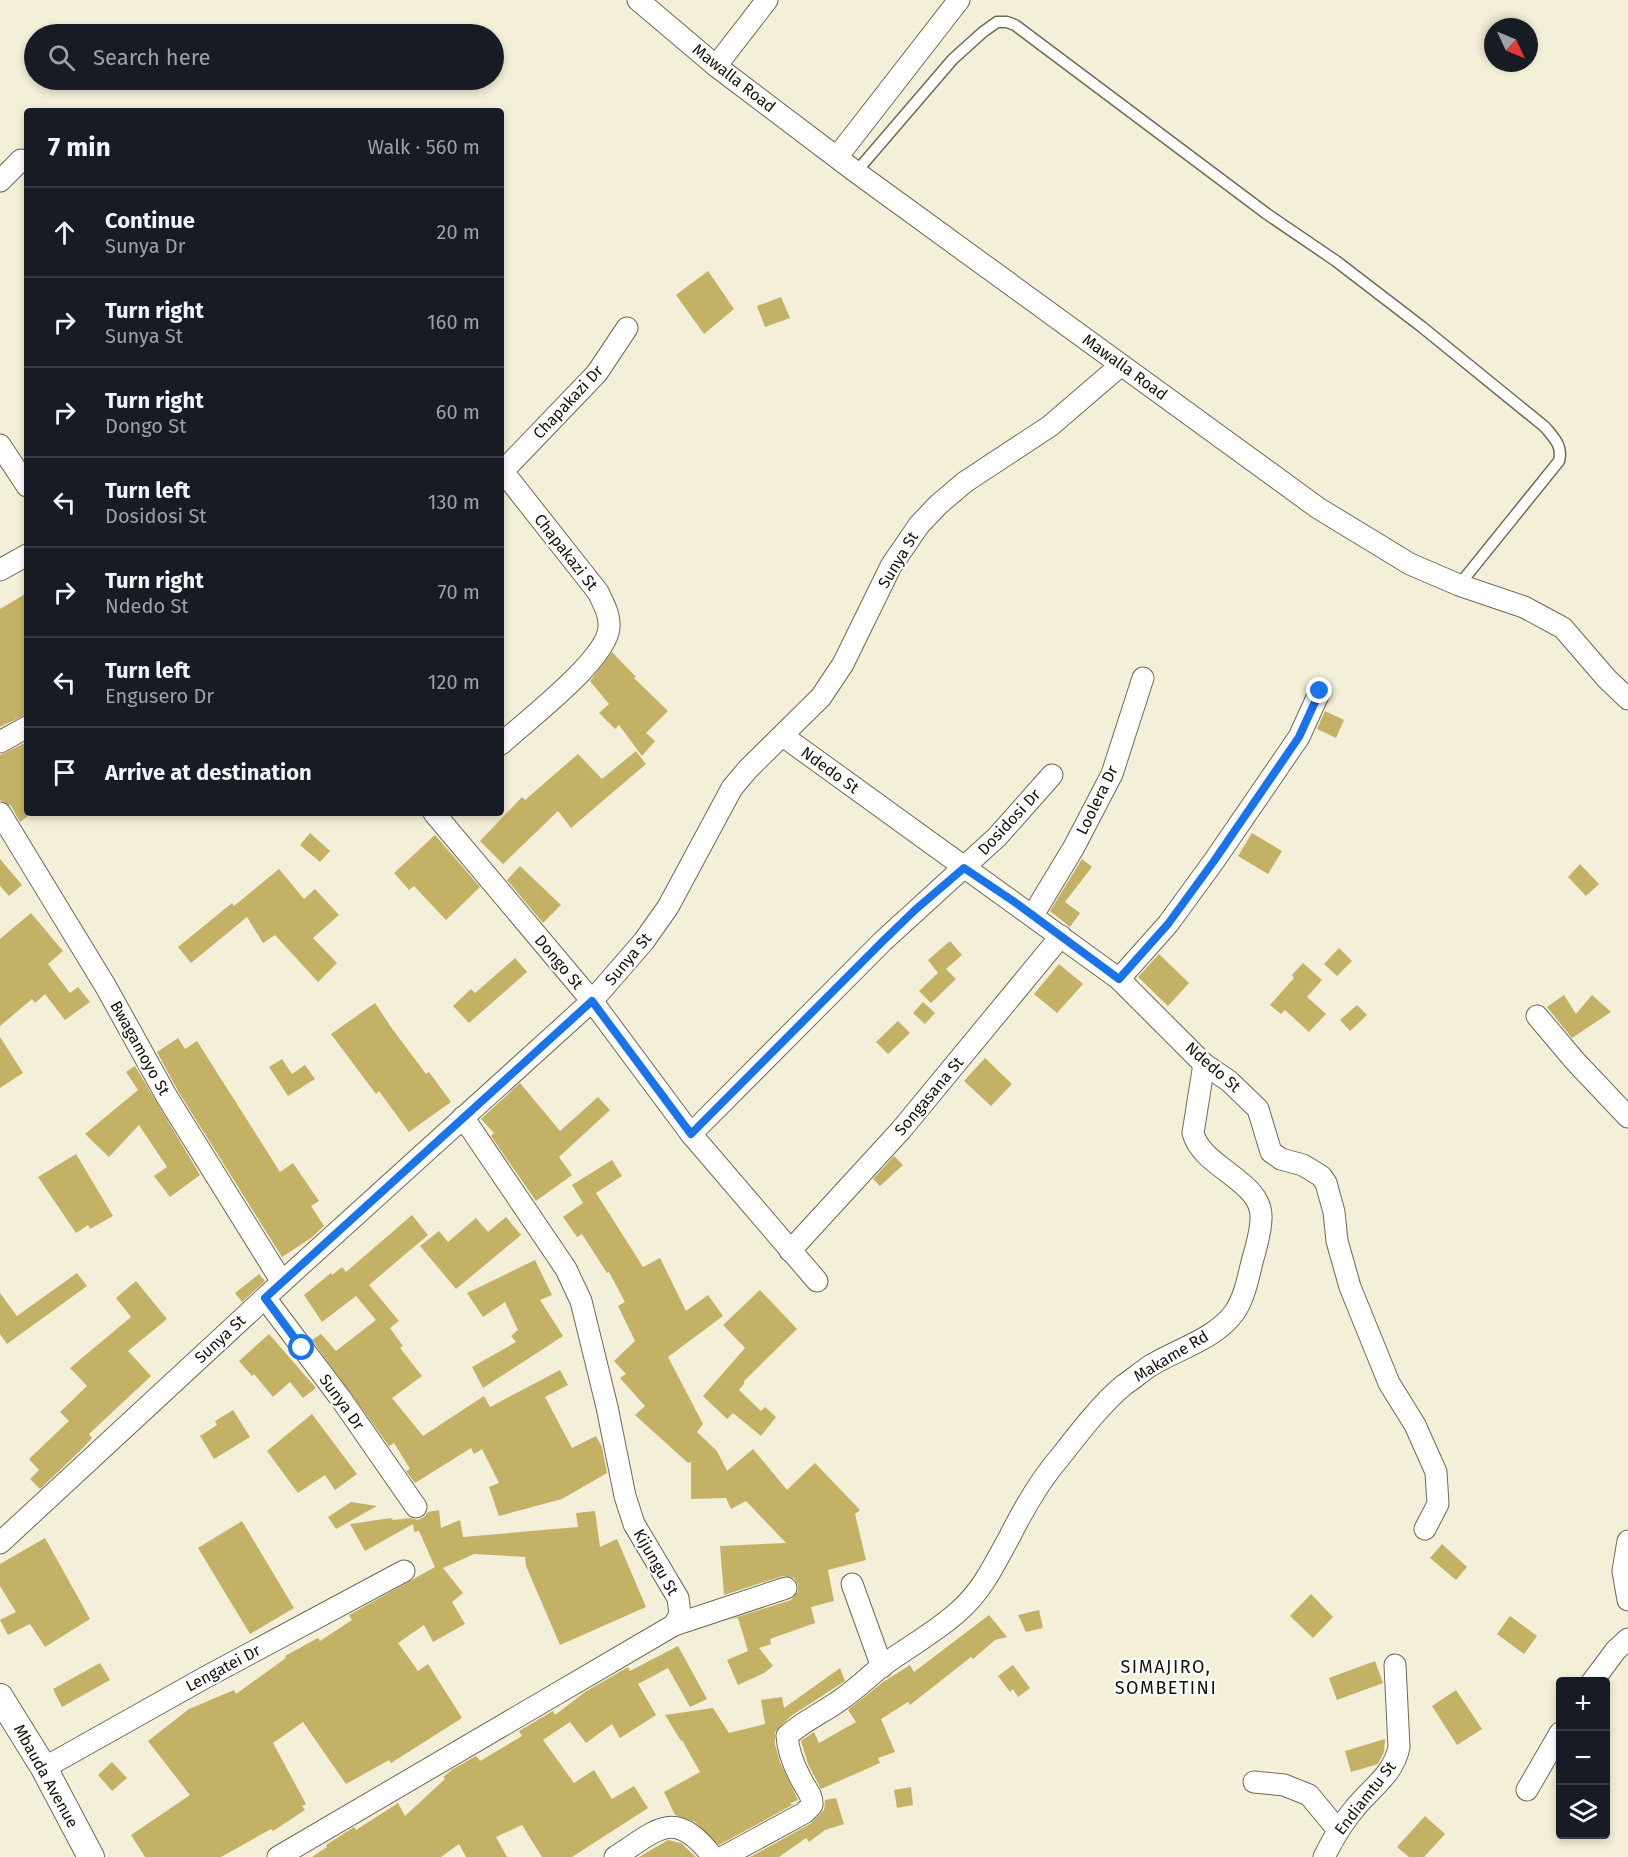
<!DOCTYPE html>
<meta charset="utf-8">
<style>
body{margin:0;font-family:"Fira Sans",sans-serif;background:#242831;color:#f1f3f6}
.controls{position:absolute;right:18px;bottom:18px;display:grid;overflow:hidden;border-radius:6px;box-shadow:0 3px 9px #0003}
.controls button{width:54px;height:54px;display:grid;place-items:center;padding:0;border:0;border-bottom:2px solid #363941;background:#171b24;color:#f1f3f6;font:30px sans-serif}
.compass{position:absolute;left:1484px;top:18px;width:54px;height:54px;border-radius:50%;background:#171b24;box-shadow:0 3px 9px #0003;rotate:134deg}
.stop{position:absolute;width:18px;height:18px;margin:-14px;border:4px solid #1a73e8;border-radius:50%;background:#fff}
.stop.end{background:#1a73e8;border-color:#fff;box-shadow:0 2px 6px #0008}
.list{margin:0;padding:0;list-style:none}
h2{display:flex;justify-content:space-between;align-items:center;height:78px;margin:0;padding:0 24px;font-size:26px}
h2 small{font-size:20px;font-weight:400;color:#9ea1a6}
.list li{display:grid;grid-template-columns:39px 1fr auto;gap:18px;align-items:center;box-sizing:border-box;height:90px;padding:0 24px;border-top:2px solid #363941}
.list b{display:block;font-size:22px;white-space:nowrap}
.list p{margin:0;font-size:20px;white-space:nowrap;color:#9ea1a6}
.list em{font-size:20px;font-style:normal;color:#9ea1a6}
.icon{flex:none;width:33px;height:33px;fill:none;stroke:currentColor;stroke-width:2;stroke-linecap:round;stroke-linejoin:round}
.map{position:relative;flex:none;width:1628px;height:1857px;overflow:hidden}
.search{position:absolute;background:#171b24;box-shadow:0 3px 9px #0003;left:24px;top:24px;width:480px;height:66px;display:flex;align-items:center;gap:15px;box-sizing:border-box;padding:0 21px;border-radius:33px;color:#9ea1a6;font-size:22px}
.panel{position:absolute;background:#171b24;box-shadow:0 3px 9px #0003;left:24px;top:108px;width:480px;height:708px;border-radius:6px}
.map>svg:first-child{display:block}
</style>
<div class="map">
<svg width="1628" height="1857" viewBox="0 0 1628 1857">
<rect width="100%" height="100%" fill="#f4efd8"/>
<g fill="#c3b266">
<polygon points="708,271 734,309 704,334 676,295"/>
<polygon points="781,297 790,318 765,327 757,306"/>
<polygon points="27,593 27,714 0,727 0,609"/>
<polygon points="612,652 636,677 634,678 668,711 646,733 655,741 642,756 619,725 615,729 599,713 609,704 590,681"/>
<polygon points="1325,711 1344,720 1336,738 1317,729"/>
<polygon points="27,742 27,817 20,822 11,806 0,800 0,755"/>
<polygon points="636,751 646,764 571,828 558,811 503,864 480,841 522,797 525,800 578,754 602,779"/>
<polygon points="310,833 330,851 320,862 300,845"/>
<polygon points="1252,833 1282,851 1268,874 1238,856"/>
<polygon points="435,835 480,887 446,920 414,886 409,890 394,873"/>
<polygon points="0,859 22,885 9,896 0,886"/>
<polygon points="1082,859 1092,867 1065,902 1080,913 1070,927 1050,911"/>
<polygon points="1580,864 1599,884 1586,896 1568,877"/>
<polygon points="520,866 561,905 543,923 507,880"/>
<polygon points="279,869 304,899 315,889 339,915 313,938 337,963 318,982 275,935 263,943 247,917 191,963 178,947 232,903 234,906"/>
<polygon points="31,913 63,951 48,964 70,993 78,987 90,1002 65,1020 45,994 35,1003 32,999 0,1026 0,939"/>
<polygon points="950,941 962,955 946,969 956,979 931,1003 919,991 938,973 928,960"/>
<polygon points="1339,948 1352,961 1337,976 1324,964"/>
<polygon points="1159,954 1189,983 1168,1006 1138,977"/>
<polygon points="515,958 527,972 469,1023 453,1006 471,989 475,993"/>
<polygon points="1303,963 1322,980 1307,997 1326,1014 1309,1032 1285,1010 1281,1014 1270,1005 1294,978 1292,975"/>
<polygon points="1059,964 1083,984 1057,1013 1034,994"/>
<polygon points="1564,995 1576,1014 1592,995 1611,1012 1572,1038 1547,1007"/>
<polygon points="923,1002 935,1013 925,1024 913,1013"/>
<polygon points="375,1003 393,1030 426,1074 429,1072 451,1102 409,1132 379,1091 376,1094 331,1034"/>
<polygon points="1357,1005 1367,1015 1350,1031 1340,1020"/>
<polygon points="898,1021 910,1033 888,1054 876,1042"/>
<polygon points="0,1037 23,1073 0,1088"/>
<polygon points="178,1038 185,1049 197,1041 280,1172 293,1163 319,1201 311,1206 324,1226 311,1238 282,1257 178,1091 157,1052"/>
<polygon points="985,1058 1012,1084 991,1106 964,1081"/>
<polygon points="282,1059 292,1074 305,1065 315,1079 288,1096 269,1067"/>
<polygon points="135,1066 200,1175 170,1197 154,1176 167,1167 139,1125 109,1157 85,1134 138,1090 126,1072"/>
<polygon points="520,1083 560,1131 598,1097 610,1110 559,1157 572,1175 536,1201 491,1136 494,1133 481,1119"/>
<polygon points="76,1154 113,1216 90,1229 88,1225 76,1233 38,1177"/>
<polygon points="894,1156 903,1165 880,1186 873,1179"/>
<polygon points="612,1160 622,1176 596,1193 643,1267 660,1258 686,1311 708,1295 723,1316 668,1357 703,1424 697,1432 717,1451 727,1471 753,1449 787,1490 815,1463 860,1510 855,1514 866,1560 828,1570 834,1601 811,1607 815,1623 770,1639 771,1644 759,1648 773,1666 764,1673 738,1685 727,1660 748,1651 738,1618 731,1619 791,1600 798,1591 798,1585 794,1578 783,1576 724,1595 720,1546 786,1543 746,1501 731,1509 726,1498 691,1499 691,1462 688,1463 635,1415 645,1406 620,1378 626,1374 614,1361 635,1341 618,1306 625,1302 609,1272 607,1273 582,1234 577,1237 563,1217 583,1203 572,1185"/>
<polygon points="412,1215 428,1235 369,1285 399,1321 390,1328 403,1346 400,1348 422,1376 392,1398 423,1436 484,1396 490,1407 560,1370 568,1385 545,1397 572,1448 596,1436 602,1447 607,1473 562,1499 499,1516 489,1487 499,1483 482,1449 474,1454 471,1448 415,1483 406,1471 410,1469 394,1443 389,1446 312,1340 321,1334 336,1351 376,1320 356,1296 322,1322 304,1295 331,1273 332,1275 342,1267 346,1272"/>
<polygon points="506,1217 521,1235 456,1289 420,1246 439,1231 448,1242 476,1218 488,1232"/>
<polygon points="535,1260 552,1295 540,1300 563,1336 483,1388 472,1367 516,1342 511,1336 518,1330 505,1302 483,1317 467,1293"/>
<polygon points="77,1273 87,1286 7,1344 0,1334 0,1293 17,1316"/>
<polygon points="259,1274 265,1281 242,1302 235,1293"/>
<polygon points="136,1281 167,1319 128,1351 151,1376 89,1434 92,1438 82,1449 40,1489 30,1479 39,1470 29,1459 69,1421 60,1412 87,1386 70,1368 131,1317 116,1298"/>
<polygon points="760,1290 797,1329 744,1381 744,1384 739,1390 761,1411 765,1407 776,1417 761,1436 733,1413 727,1419 703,1396 745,1348 723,1325"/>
<polygon points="269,1334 316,1388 303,1398 290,1382 273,1397 254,1374 252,1376 239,1361"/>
<polygon points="233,1410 250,1437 214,1459 200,1436 217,1425 215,1421"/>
<polygon points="312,1414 357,1474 335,1490 325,1475 298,1493 267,1451"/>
<polygon points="351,1502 377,1506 336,1529 328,1517"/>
<polygon points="439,1510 441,1528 460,1520 463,1537 578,1527 576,1513 595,1511 600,1547 617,1539 646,1607 560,1645 526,1566 525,1557 474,1554 443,1568 463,1593 452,1602 465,1624 433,1642 424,1625 398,1643 418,1671 428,1664 462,1718 391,1763 389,1760 346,1784 303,1722 273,1743 306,1804 302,1806 305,1810 273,1831 271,1829 221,1857 145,1857 131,1835 190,1795 148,1741 189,1709 234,1690 236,1694 286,1658 285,1656 318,1638 320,1641 352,1620 349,1615 435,1567 419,1531 414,1532 413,1524 365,1551 350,1524 391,1518 393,1520 410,1518 418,1520 424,1517 428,1512"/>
<polygon points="242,1521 294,1608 250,1634 198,1548"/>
<polygon points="45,1538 90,1619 45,1647 30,1624 8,1635 0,1620 16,1612 0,1586 0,1564"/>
<polygon points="1442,1544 1467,1567 1456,1580 1430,1558"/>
<polygon points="1311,1594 1333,1617 1313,1638 1290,1616"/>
<polygon points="1039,1610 1043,1628 1026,1632 1018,1615"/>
<polygon points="989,1615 1007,1637 995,1640 973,1659 971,1657 910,1705 908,1702 881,1719 895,1752 878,1758 880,1763 821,1789 808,1764 801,1741 814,1732 819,1743 856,1722 848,1710 883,1682 910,1665 914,1672"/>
<polygon points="1510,1616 1537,1636 1524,1654 1497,1634"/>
<polygon points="678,1646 707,1699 690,1707 668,1668 638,1684 656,1715 620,1738 612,1724 586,1743 570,1722 543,1740 574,1783 594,1770 612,1799 634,1786 648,1808 572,1857 542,1857 522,1825 496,1837 507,1857 466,1857 459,1844 441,1857 312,1857 327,1847 326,1845 354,1827 356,1830 398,1803 405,1816 445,1779 443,1777 453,1769 476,1756 480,1761 522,1736 519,1731 553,1711 555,1715 585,1692 628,1667 630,1671"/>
<polygon points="1375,1661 1383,1683 1337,1700 1329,1678"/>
<polygon points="100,1663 110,1680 62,1707 53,1689"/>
<polygon points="1013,1665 1030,1688 1018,1697 1013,1689 1010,1692 998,1676"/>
<polygon points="840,1668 845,1681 791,1716 775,1732 775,1744 780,1762 798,1800 789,1804 794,1804 719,1845 695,1822 675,1815 664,1792 700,1772 682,1740 681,1741 665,1715 713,1708 729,1733 765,1724 761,1700 782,1697 784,1708"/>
<polygon points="1456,1690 1482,1729 1457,1745 1432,1706"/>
<polygon points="1385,1739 1384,1752 1378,1764 1351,1772 1345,1751"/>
<polygon points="112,1762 127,1778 112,1791 98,1775"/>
<polygon points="911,1787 913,1805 897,1808 894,1790"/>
<polygon points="836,1798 844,1824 825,1830 809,1842 806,1838 779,1857 750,1857 810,1824 824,1810 825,1800"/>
<polygon points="1425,1816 1445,1834 1424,1857 1409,1857 1397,1847"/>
<polygon points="668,1840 681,1843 696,1857 639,1857"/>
</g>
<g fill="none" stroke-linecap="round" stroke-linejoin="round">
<g stroke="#6f6a56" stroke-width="13">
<path id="service" d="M856 172 953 59 983 32 997 22H1007L1015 25 1267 214 1336 261 1422 327 1545 427C1554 438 1563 446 1559 461L1459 585"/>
</g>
<g stroke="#6f6a56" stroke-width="23">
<g id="minor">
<polyline points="638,0 716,66 856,172 1318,508 1410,564 1459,585 1524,607 1563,628 1607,679 1628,699"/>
<polyline points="716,66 767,0"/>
<polyline points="837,157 959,0"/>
<polyline points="0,181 21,160"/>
<polyline points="0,445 27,486"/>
<path d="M501 469 598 592C603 603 610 614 609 627 608 659 526 721 501 744"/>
<polyline points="503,471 597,373 627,328"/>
<polyline points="0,570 27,555"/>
<polyline points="783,736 1119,979 1204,1064 1229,1081 1258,1109 1271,1152 1281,1159 1303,1165 1321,1176 1326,1183 1334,1212 1337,1241 1350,1287 1389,1383 1415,1425 1436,1472 1438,1504 1425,1529"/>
<polyline points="0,742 27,727"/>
<polyline points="0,813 106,987 167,1097 282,1282"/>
<polyline points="434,813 592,1001 691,1134 817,1281"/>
<polyline points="1033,915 1074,847 1112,774 1143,678"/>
<polyline points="1119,979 1168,924 1214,861 1299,737 1320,691"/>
<polyline points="1537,1016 1575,1061 1628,1117"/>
<polyline points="691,1134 883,941 997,837 1052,775"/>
<polyline points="790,1251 901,1130 1061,936"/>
<polyline points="265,1298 341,1399 416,1507"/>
<polyline points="1628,1541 1623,1571 1628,1600"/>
<polyline points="0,1543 282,1282 592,1001 644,941 668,907 732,788 748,769 821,697 843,664 891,566 919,525 938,505 965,482 1050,426 1121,365"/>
<polyline points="852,1584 882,1667"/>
<polyline points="674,1625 786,1588"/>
<polyline points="1592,1682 1616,1650 1628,1639"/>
<polyline points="44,1768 206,1677 404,1571"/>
<polyline points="1254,1782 1284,1785 1309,1795 1338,1830"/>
<polyline points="1527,1790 1560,1733"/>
<polyline points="278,1857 657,1635 674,1625 680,1614 678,1598 634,1524 625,1496 607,1407 581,1301 566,1269 463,1117"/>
<path d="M615 1857C659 1829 674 1807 713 1857"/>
<path d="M723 1857 804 1813 812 1805C813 1795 805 1788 801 1779 794 1766 788 1750 787 1736 802 1722 820 1714 836 1703 853 1692 867 1678 882 1666 908 1647 936 1632 959 1611 983 1590 995 1563 1010 1536 1024 1508 1040 1480 1061 1456 1079 1433 1102 1403 1124 1385 1133 1379 1141 1372 1150 1366 1177 1349 1214 1340 1234 1313 1244 1299 1248 1279 1252 1262 1256 1248 1261 1232 1261 1218 1263 1181 1202 1168 1193 1133L1204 1064"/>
<path d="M1324 1857C1333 1839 1342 1823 1355 1808 1371 1788 1394 1774 1399 1747L1395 1665"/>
</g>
</g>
<g stroke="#6f6a56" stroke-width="28">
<polyline id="tertiary" points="0,1697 44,1768 91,1857"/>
</g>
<use href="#service" stroke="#fff" stroke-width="10"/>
<use href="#minor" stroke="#fff" stroke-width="21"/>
<use href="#tertiary" stroke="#fff" stroke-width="26"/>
</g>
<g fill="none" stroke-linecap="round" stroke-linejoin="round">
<polyline stroke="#1a73e8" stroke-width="8" points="302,1348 265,1298 592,1001 691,1134 883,941 915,910 964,868 1016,903 1119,979 1168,924 1214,861 1299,737 1320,691"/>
</g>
<g text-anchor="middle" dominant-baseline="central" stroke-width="4.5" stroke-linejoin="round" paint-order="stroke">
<g font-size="16" fill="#13120a" stroke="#fff">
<text transform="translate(734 78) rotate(38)">Mawalla Road</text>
<text transform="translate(1125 367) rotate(36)">Mawalla Road</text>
<text transform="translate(568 402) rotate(-47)">Chapakazi Dr</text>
<text transform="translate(566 552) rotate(52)">Chapakazi St</text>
<text transform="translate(898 560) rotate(-59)">Sunya St</text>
<text transform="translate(830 770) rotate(36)">Ndedo St</text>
<text transform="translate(1097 800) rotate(-64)">Loolera Dr</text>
<text transform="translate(1009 822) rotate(-47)">Dosidosi Dr</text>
<text transform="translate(628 959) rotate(-50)">Sunya St</text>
<text transform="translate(559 962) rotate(50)">Dongo St</text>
<text transform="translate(140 1048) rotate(61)">Bwagamoyo St</text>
<text transform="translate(1213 1067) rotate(41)">Ndedo St</text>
<text transform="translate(929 1096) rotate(-50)">Songasana St</text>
<text transform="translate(220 1339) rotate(-43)">Sunya St</text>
<text transform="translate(1171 1356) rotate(-31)">Makame Rd</text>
<text transform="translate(342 1402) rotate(54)">Sunya Dr</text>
<text transform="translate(656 1562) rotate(60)">Kijungu St</text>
<text transform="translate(223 1668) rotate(-28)">Lengatei Dr</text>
<text transform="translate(46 1776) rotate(61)">Mbauda Avenue</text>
<text transform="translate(1365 1798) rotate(-52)">Endiamtu St</text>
</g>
<g font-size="18" letter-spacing="1.5" fill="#13120a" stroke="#fff">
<text x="1166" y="1667">SIMAJIRO,<tspan x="1166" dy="21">SOMBETINI</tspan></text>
</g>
</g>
</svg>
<div class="controls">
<button>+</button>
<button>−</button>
<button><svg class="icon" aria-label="layers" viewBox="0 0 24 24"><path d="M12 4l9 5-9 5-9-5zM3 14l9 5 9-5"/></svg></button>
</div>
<svg class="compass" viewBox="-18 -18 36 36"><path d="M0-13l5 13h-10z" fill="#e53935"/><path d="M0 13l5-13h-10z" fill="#9ea1a6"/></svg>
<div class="stop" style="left:302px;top:1348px"></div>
<div class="stop end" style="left:1320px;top:691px"></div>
<div class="search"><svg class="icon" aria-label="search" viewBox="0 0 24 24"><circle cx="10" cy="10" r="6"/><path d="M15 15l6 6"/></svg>Search here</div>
<section class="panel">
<h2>7 min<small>Walk · 560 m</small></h2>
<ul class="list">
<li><svg class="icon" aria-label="ahead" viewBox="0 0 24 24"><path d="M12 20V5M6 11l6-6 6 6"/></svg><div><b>Continue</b><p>Sunya Dr</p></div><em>20 m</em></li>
<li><svg class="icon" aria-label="right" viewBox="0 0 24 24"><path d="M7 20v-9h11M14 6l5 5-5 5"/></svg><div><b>Turn right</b><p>Sunya St</p></div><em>160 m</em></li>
<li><svg class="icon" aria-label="right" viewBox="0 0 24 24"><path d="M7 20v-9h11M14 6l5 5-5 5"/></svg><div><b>Turn right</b><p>Dongo St</p></div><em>60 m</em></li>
<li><svg class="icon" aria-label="left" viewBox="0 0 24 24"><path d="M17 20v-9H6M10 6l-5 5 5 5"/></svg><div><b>Turn left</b><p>Dosidosi St</p></div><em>130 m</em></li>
<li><svg class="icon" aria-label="right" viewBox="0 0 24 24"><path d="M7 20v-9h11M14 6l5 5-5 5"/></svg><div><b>Turn right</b><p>Ndedo St</p></div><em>70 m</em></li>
<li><svg class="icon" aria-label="left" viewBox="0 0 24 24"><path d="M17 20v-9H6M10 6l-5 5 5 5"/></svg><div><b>Turn left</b><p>Engusero Dr</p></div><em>120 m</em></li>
<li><svg class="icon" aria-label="arrive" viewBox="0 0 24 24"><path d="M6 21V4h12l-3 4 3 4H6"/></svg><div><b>Arrive at destination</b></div></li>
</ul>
</section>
</div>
